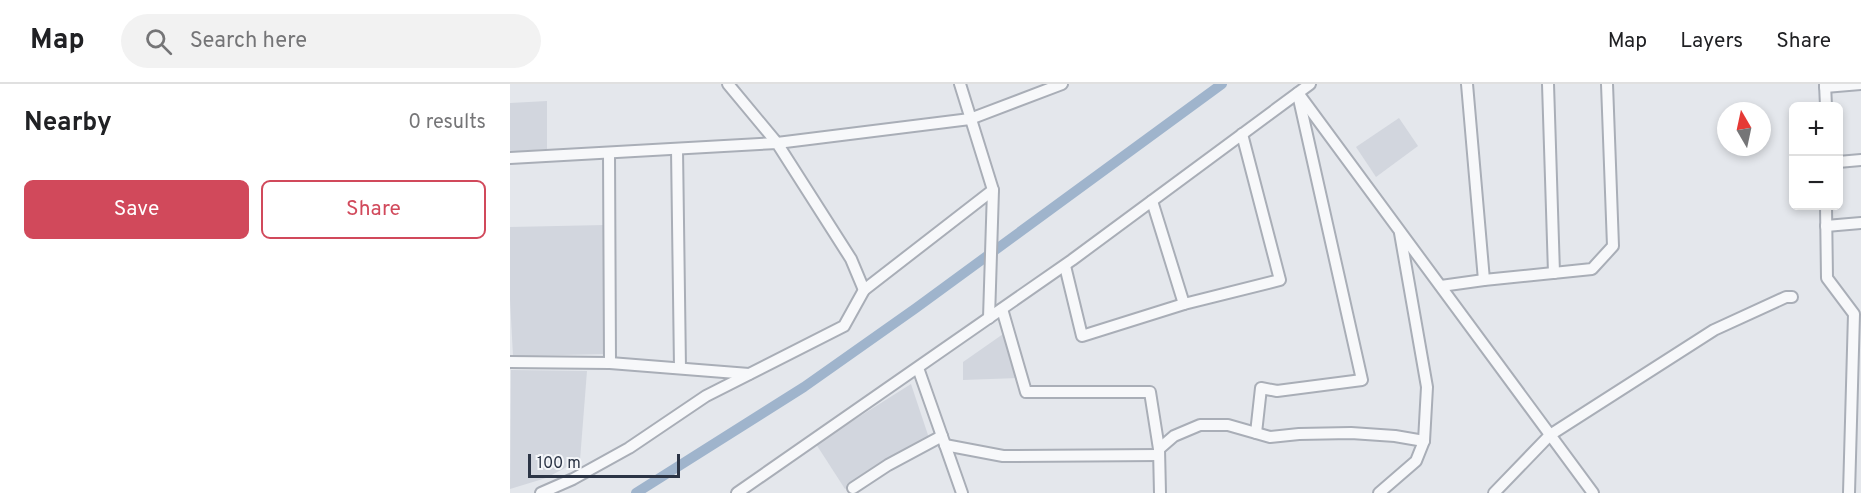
<!DOCTYPE html>
<meta charset="utf-8">
<style>
body{margin:0;font-family:Overpass,sans-serif;background:#f2f2f2;color:#202124}
.controls{position:absolute;right:18px;top:18px;display:grid;overflow:hidden;border-radius:9px;box-shadow:0 3px 9px #0003}
.controls button{width:54px;height:54px;display:grid;place-items:center;padding:0;border:0;border-bottom:2px solid #e0e0e0;background:#fff;color:#202124;font:30px sans-serif}
.compass{position:absolute;left:1207px;top:18px;width:54px;height:54px;border-radius:50%;background:#fff;box-shadow:0 3px 9px #0003;rotate:351deg}
.scale{position:absolute;left:18px;bottom:15px;width:152px;box-sizing:border-box;padding-left:6px;border:3px solid #2b3445;border-top:0;font-size:16px;line-height:21px;white-space:nowrap;color:#2b3445;-webkit-text-stroke:4px #f4f6f9;paint-order:stroke}
.list{margin:0;padding:0;list-style:none}
h2{display:flex;justify-content:space-between;align-items:center;height:78px;margin:0;padding:0 24px;font-size:26px}
h2 small{font-size:20px;font-weight:400;color:#757577}
.actions{display:flex;gap:12px;padding:18px 24px}
.actions a{flex:1;padding:14px 0;border:2px solid #d1495b;border-radius:9px;text-align:center;font-size:21px;color:#d1495b}
.actions .main{background:#d1495b;color:#fff}
.icon{flex:none;width:33px;height:33px;fill:none;stroke:currentColor;stroke-width:2;stroke-linecap:round;stroke-linejoin:round}
.map{position:relative;flex:none;width:1351px;height:409px;overflow:hidden}
header{display:flex;align-items:center;gap:36px;box-sizing:border-box;height:84px;padding:0 30px;background:#fff;border-bottom:2px solid #e0e0e0}
header strong{font-size:28px}
nav{display:flex;gap:33px;margin-inline-start:auto;font-size:21px}
.search{width:420px;height:54px;background:#f2f2f2;display:flex;align-items:center;gap:15px;box-sizing:border-box;padding:0 21px;border-radius:33px;color:#757577;font-size:22px}
main{display:flex}
aside{flex:1;background:#fff}
.map>svg:first-child{display:block}
</style>
<header>
<strong>Map</strong>
<div class="search"><svg class="icon" aria-label="search" viewBox="0 0 24 24"><circle cx="10" cy="10" r="6"/><path d="M15 15l6 6"/></svg>Search here</div>
<nav><a>Map</a><a>Layers</a><a>Share</a></nav>
</header>
<main>
<aside>
<h2>Nearby<small>0 results</small></h2>
<ul class="list">
</ul>
<div class="actions"><a class="main">Save</a><a>Share</a></div>
</aside>
<div class="map">
<svg width="1351" height="409" viewBox="0 0 1351 409">
<rect width="100%" height="100%" fill="#e4e7ec"/>
<g fill="#d2d6de">
<polygon points="37,17 37,65 0,68 0,19"/>
<polygon points="889,34 908,62 866,93 846,63"/>
<polygon points="95,141 100,270 3,272 0,216 0,143"/>
<polygon points="496,248 510,294 453,296 453,278"/>
<polygon points="1,286 77,287 70,376 36,394 0,405"/>
<polygon points="401,300 421,360 335,405 306,360"/>
</g>
<g fill="none" stroke-linecap="round" stroke-linejoin="round">
<polyline stroke="#9fb4cc" stroke-width="10" points="126,409 294,303 406,224 712,0"/>
<g stroke="#a9aeb7" stroke-width="14">
<g id="street">
<polyline points="218,0 267,59 460,35 552,0"/>
<polyline points="957,0 974,196 1082,185 1103,162 1097,0"/>
<polyline points="1038,0 1044,189"/>
<polyline points="1315,0 1316,22"/>
<polyline points="1315,3 1351,0"/>
<polyline points="788,9 1083,409"/>
<polyline points="167,65 170,284"/>
<polyline points="99,69 100,279"/>
<polyline points="0,74 267,59 341,175 354,206"/>
<polyline points="1328,78 1351,76"/>
<polyline points="642,117 674,220 770,196 732,50"/>
<polyline points="1316,122 1317,194 1344,230 1339,409"/>
<polyline points="1316,142 1351,139"/>
<polyline points="890,149 917,303 914,357"/>
<polyline points="555,182 572,252 674,220"/>
<polyline points="931,202 974,196"/>
<polyline points="492,225 516,308 640,308 649,365"/>
<polyline points="479,234 483,106"/>
<polyline points="0,278 100,279 239,290"/>
<polyline points="408,284 452,409"/>
<polyline points="746,349 751,304 767,307 852,296 789,15"/>
<polyline points="435,361 493,372 649,371"/>
<polyline points="343,404 378,381 432,352"/>
<polyline points="31,409 63,395 119,364 196,312 334,242 354,206 483,106 450,0"/>
<polyline points="227,409 562,176 800,0"/>
<polyline points="650,409 649,365 664,352 690,341 718,341 760,353 789,350 841,349 885,352 914,357 906,377 869,409"/>
<polyline points="984,409 1040,351 1204,246 1276,213 1282,213"/>
</g>
</g>
<use href="#street" stroke="#f7f8fa" stroke-width="10"/>
</g>
</svg>
<div class="controls">
<button>+</button>
<button>−</button>
</div>
<svg class="compass" viewBox="-18 -18 36 36"><path d="M0-13l5 13h-10z" fill="#e53935"/><path d="M0 13l5-13h-10z" fill="#757577"/></svg>
<div class="scale">100 m</div>
</div>
</main>
